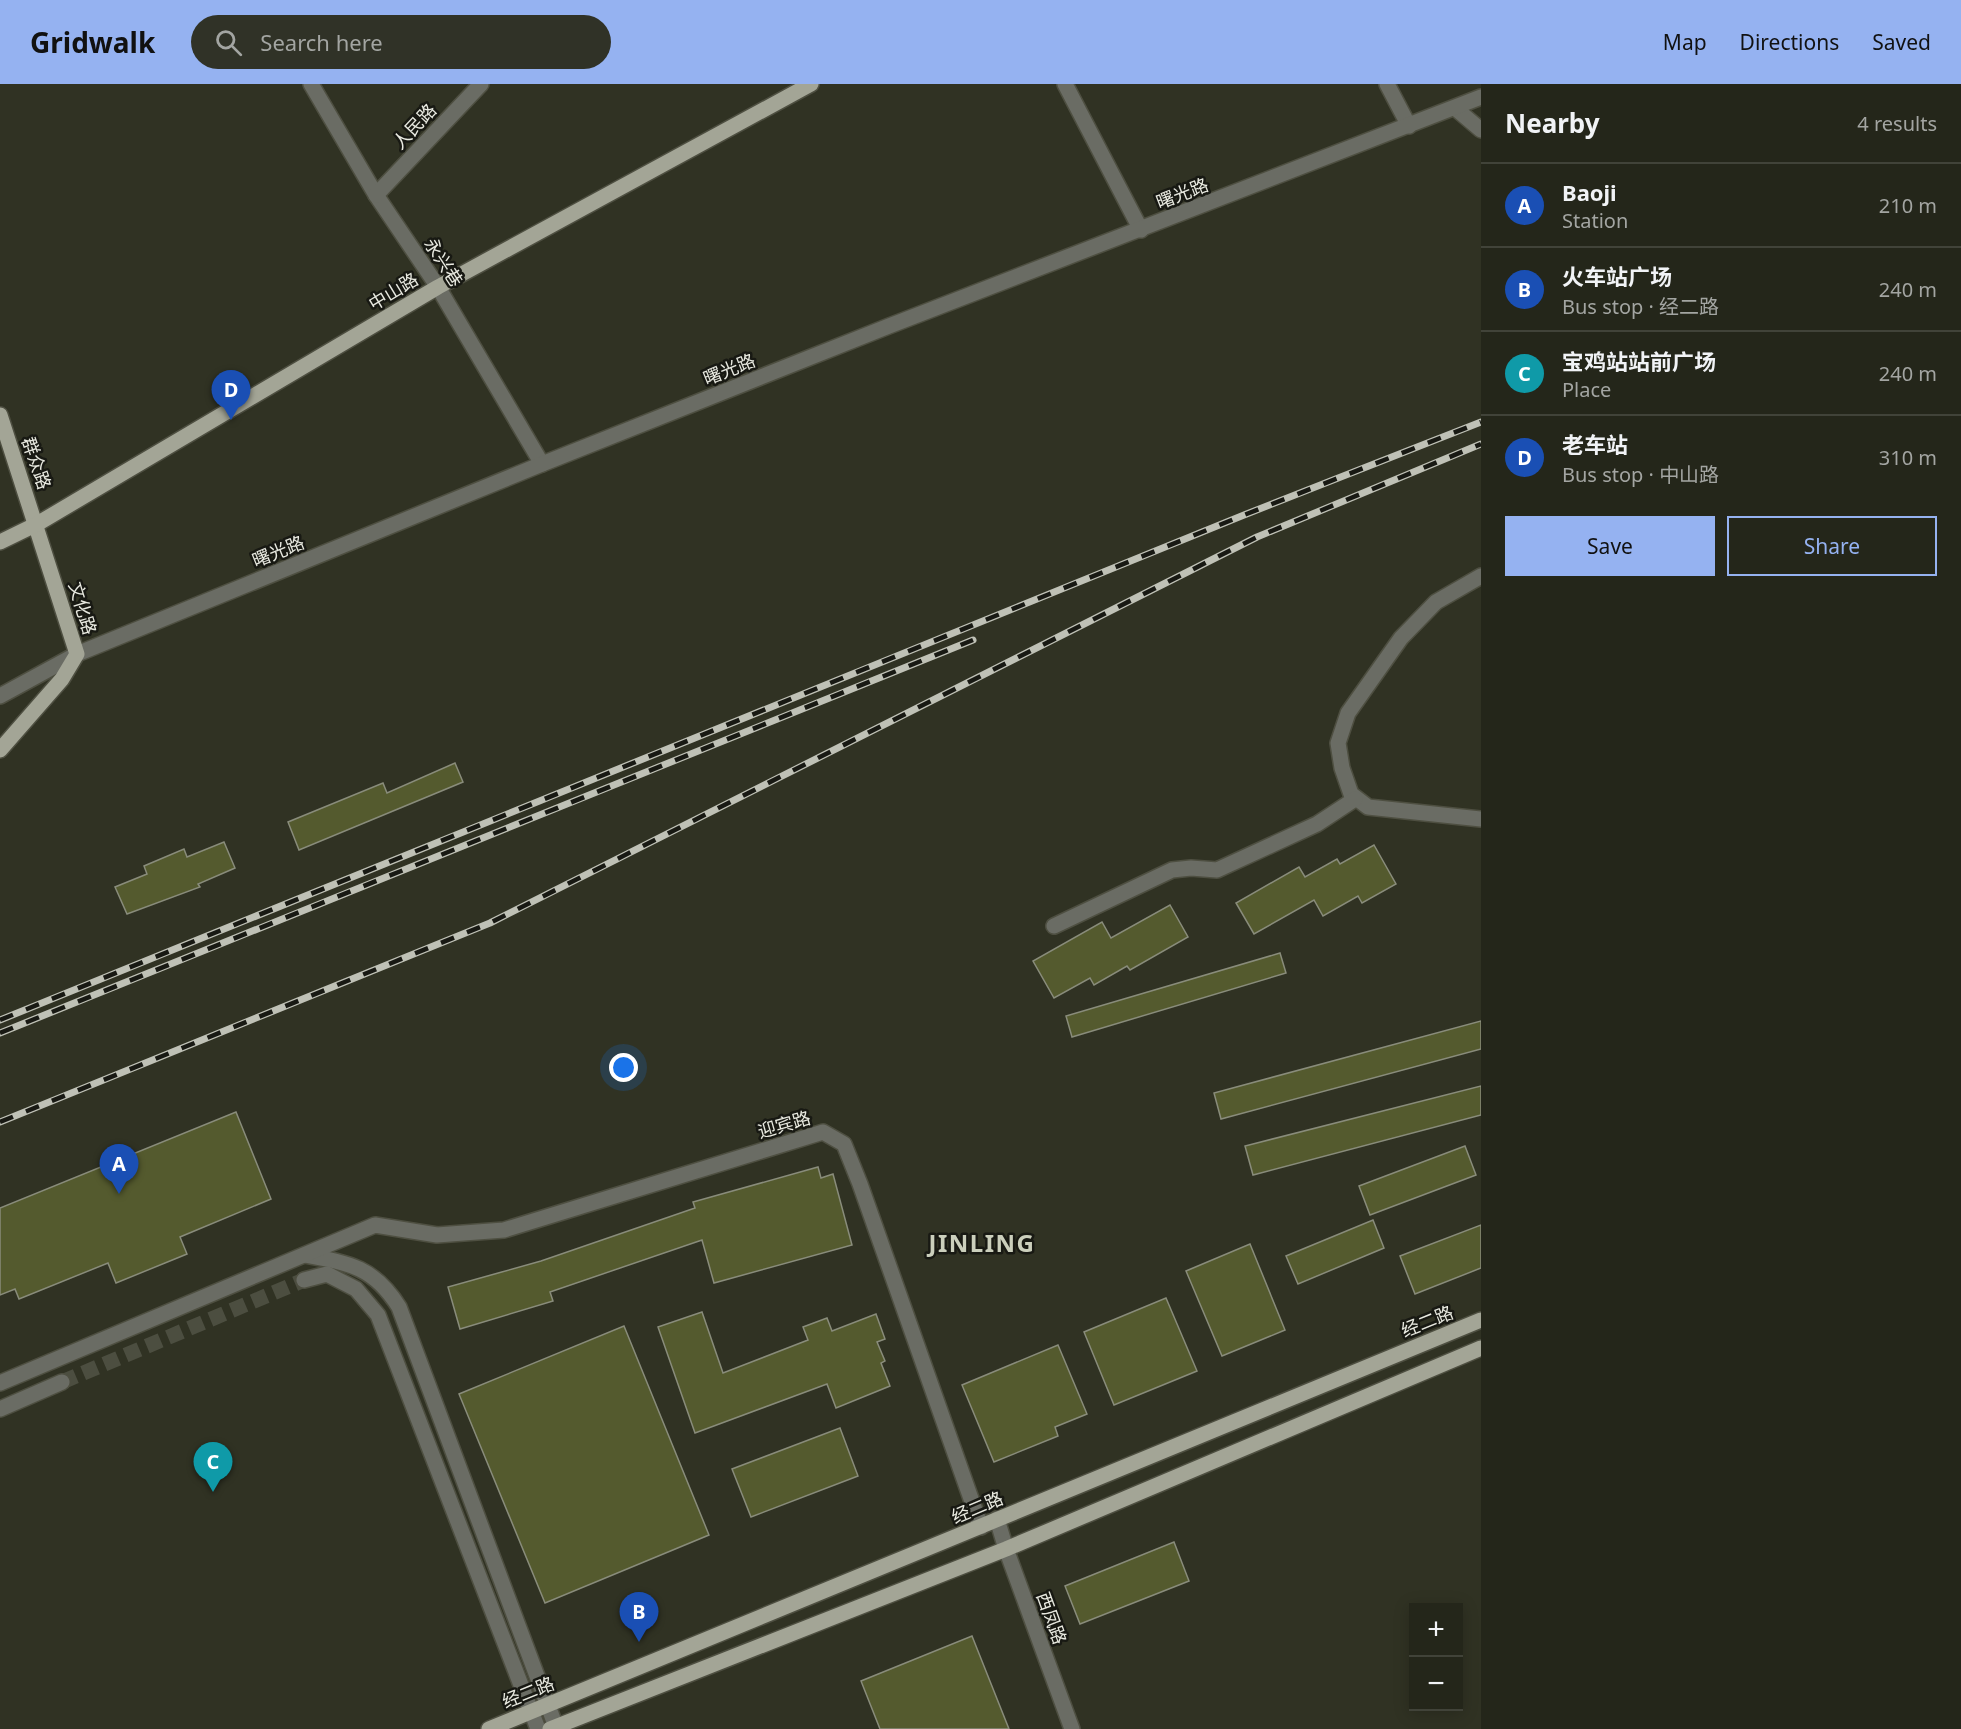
<!DOCTYPE html>
<meta charset="utf-8">
<style>
body{margin:0;font-family:"Noto Sans","Noto Sans SC",sans-serif;background:#303227;color:#f1f3f6}
.controls{position:absolute;right:18px;bottom:18px;display:grid;overflow:hidden;border-radius:0px;box-shadow:0 3px 15px #0003}
.controls button{width:54px;height:54px;display:grid;place-items:center;padding:0;border:0;border-bottom:2px solid #414339;background:#24261a;color:#f1f3f6;font:30px sans-serif}
.you{position:absolute;left:624px;top:984px;width:21px;height:21px;margin:-15px;border:4px solid #fff;border-radius:50%;background:#1a73e8;box-shadow:0 0 0 9px #1a73e833}
.badge{display:grid;place-items:center;width:39px;height:39px;border-radius:50%;background:#95b2f1;color:#fff;font-size:20px;font-weight:700}
.pin{position:absolute;translate:-50% -50px;filter:drop-shadow(0 2px 3px #0008)}
.pin::after{content:'';position:absolute;top:32px;width:21px;height:18px;background:inherit;clip-path:polygon(0 0,100% 0,50% 100%)}
.list{margin:0;padding:0;list-style:none}
h2{display:flex;justify-content:space-between;align-items:center;height:78px;margin:0;padding:0 24px;font-size:26px}
h2 small{font-size:20px;font-weight:400;color:#a3a5a2}
.list li{display:grid;grid-template-columns:39px 1fr auto;gap:18px;align-items:center;box-sizing:border-box;height:84px;padding:0 24px;border-top:2px solid #414339}
.list b{display:block;font-size:22px;white-space:nowrap}
.list p{margin:0;font-size:20px;white-space:nowrap;color:#a3a5a2}
.list em{font-size:20px;font-style:normal;color:#a3a5a2}
.actions{display:flex;gap:12px;padding:18px 24px}
.actions a{flex:1;padding:14px 0;border:2px solid #95b2f1;border-radius:0px;text-align:center;font-size:21px;color:#95b2f1}
.actions .main{background:#95b2f1;color:#111}
.icon{flex:none;width:33px;height:33px;fill:none;stroke:currentColor;stroke-width:2;stroke-linecap:round;stroke-linejoin:round}
.map{position:relative;flex:none;width:1481px;height:1645px;overflow:hidden}
header{display:flex;align-items:center;gap:36px;box-sizing:border-box;height:84px;padding:0 30px;background:#95b2f1;color:#111}
header strong{font-size:28px}
nav{display:flex;gap:33px;margin-inline-start:auto;font-size:21px}
.search{width:420px;height:54px;background:#303227;display:flex;align-items:center;gap:15px;box-sizing:border-box;padding:0 21px;border-radius:33px;color:#a3a5a2;font-size:22px}
main{display:flex}
aside{flex:1;background:#24261a}
.map>svg:first-child{display:block}
</style>
<header>
<strong>Gridwalk</strong>
<div class="search"><svg class="icon" aria-label="search" viewBox="0 0 24 24"><circle cx="10" cy="10" r="6"/><path d="M15 15l6 6"/></svg>Search here</div>
<nav><a>Map</a><a>Directions</a><a>Saved</a></nav>
</header>
<main>
<div class="map">
<svg width="1481" height="1645" viewBox="0 0 1481 1645">
<rect width="100%" height="100%" fill="#303223"/>
<g fill="#545a2e" stroke="#898c7b" stroke-width="1.5">
<polygon points="455,679 463,698 299,766 288,738 383,699 387,709"/>
<polygon points="224,758 235,784 198,800 200,803 127,830 115,803 147,790 144,782 184,765 187,773"/>
<polygon points="1374,761 1396,800 1362,819 1358,812 1323,832 1314,816 1254,850 1236,819 1299,783 1305,793 1337,775 1340,780"/>
<polygon points="1170,821 1188,853 1130,886 1127,882 1094,901 1090,894 1054,914 1033,877 1102,838 1111,854"/>
<polygon points="1280,869 1286,889 1072,953 1066,932"/>
<polygon points="1481,937 1481,965 1221,1035 1214,1009"/>
<polygon points="1481,1002 1481,1031 1253,1091 1245,1062"/>
<polygon points="236,1028 271,1115 180,1153 187,1170 116,1199 108,1179 19,1215 15,1205 0,1211 0,1124"/>
<polygon points="1465,1062 1476,1091 1370,1131 1359,1102"/>
<polygon points="818,1083 821,1094 833,1090 852,1161 714,1199 702,1156 550,1208 553,1217 460,1245 448,1203 541,1177 695,1124 693,1118"/>
<polygon points="1373,1136 1384,1164 1298,1200 1286,1172"/>
<polygon points="1481,1141 1481,1184 1415,1210 1400,1172"/>
<polygon points="1250,1160 1285,1246 1222,1272 1186,1187"/>
<polygon points="1166,1214 1197,1287 1114,1321 1084,1248"/>
<polygon points="702,1228 723,1289 808,1256 803,1243 827,1234 832,1247 876,1230 885,1255 877,1258 885,1277 881,1279 890,1302 836,1324 827,1300 695,1349 658,1243"/>
<polygon points="624,1242 709,1451 545,1519 459,1310"/>
<polygon points="1058,1261 1087,1330 1055,1343 1058,1352 994,1378 962,1301"/>
<polygon points="840,1344 858,1392 751,1433 732,1385"/>
<polygon points="1174,1458 1189,1497 1080,1540 1065,1502"/>
<polygon points="972,1552 1009,1645 880,1645 861,1597"/>
</g>
<g fill="none" stroke-linecap="round" stroke-linejoin="round">
<polyline stroke="#4c4e40" stroke-width="15" stroke-dasharray="15 8" stroke-linecap="butt" points="62,1298 304,1196"/>
<g stroke="#4e4f41" stroke-width="18">
<g id="minor">
<polyline points="311,0 376,111 438,203 542,380"/>
<polyline points="1065,0 1141,146"/>
<polyline points="1387,0 1409,42"/>
<polyline points="1455,24 1481,46"/>
<polyline points="376,111 481,0"/>
<polyline points="1481,492 1436,518 1401,554 1348,629 1338,659 1342,684 1351,710 1368,723 1481,735"/>
<polyline points="0,612 77,570 542,380 889,242 1481,13"/>
<polyline points="1054,842 1172,786 1191,784 1217,786 1317,740 1355,715"/>
<path d="M305 1171C349 1179 374 1183 399 1223L556 1643"/>
<polyline points="304,1196 327,1190 356,1205 378,1231 538,1645"/>
<polyline points="0,1299 375,1141 437,1151 504,1146 823,1048 844,1060 860,1100 981,1443"/>
<polyline points="0,1325 62,1298"/>
<polyline points="997,1435 1006,1465 1072,1645"/>
</g>
</g>
<g stroke="#4e4f41" stroke-width="18">
<g id="major">
<polyline points="0,331 77,570 62,595 0,666"/>
<polyline points="0,458 37,440 438,203 811,0"/>
<polyline points="489,1645 1481,1236"/>
<polyline points="550,1645 1006,1465 1481,1264"/>
</g>
</g>
<use href="#minor" stroke="#6a6c64" stroke-width="15"/>
<use href="#major" stroke="#a3a596" stroke-width="15"/>
<g stroke="#bfc1b6" stroke-width="7">
<g id="rail">
<polyline points="0,936 1244,431 1481,338"/>
<polyline points="0,949 973,556"/>
<polyline points="0,1038 490,839 1257,453 1481,360"/>
</g>
</g>
<use href="#rail" stroke="#181913" stroke-width="4.5" stroke-dasharray="14" stroke-linecap="butt"/>
</g>
<g text-anchor="middle" dominant-baseline="central" stroke-width="5" stroke-linejoin="round" paint-order="stroke">
<g font-size="18" fill="#e9eae1" stroke="#181913">
<text transform="translate(414 42) rotate(-47)">人民路</text>
<text transform="translate(1182 109) rotate(-21)">曙光路</text>
<text transform="translate(444 178) rotate(57)">永兴巷</text>
<text transform="translate(393 207) rotate(-31)">中山路</text>
<text transform="translate(729 285) rotate(-22)">曙光路</text>
<text transform="translate(37 379) rotate(71)">群众路</text>
<text transform="translate(278 467) rotate(-22)">曙光路</text>
<text transform="translate(83 524) rotate(73)">文化路</text>
<text transform="translate(784 1040) rotate(-16)">迎宾路</text>
<text transform="translate(1427 1237) rotate(-22)">经二路</text>
<text transform="translate(977 1423) rotate(-23)">经二路</text>
<text transform="translate(1052 1534) rotate(70)">西凤路</text>
<text transform="translate(528 1608) rotate(-22)">经二路</text>
</g>
<g font-size="24" font-weight="bold" letter-spacing="1.5" fill="#cbcfbc" stroke="#181913">
<text x="982" y="1158">JINLING</text>
</g>
</g>
</svg>
<div class="controls">
<button>+</button>
<button>−</button>
</div>
<div class="you"></div>
<div class="pin badge" style="left:119px;top:1110px;background:#1a4fb4">A</div>
<div class="pin badge" style="left:639px;top:1558px;background:#1a4fb4">B</div>
<div class="pin badge" style="left:213px;top:1408px;background:#0f9aa8">C</div>
<div class="pin badge" style="left:231px;top:336px;background:#1a4fb4">D</div>
</div>
<aside>
<h2>Nearby<small>4 results</small></h2>
<ul class="list">
<li><span class="badge" style="background:#1a4fb4">A</span><div><b>Baoji</b><p>Station</p></div><em>210 m</em></li>
<li><span class="badge" style="background:#1a4fb4">B</span><div><b>火车站广场</b><p>Bus stop · 经二路</p></div><em>240 m</em></li>
<li><span class="badge" style="background:#0f9aa8">C</span><div><b>宝鸡站站前广场</b><p>Place</p></div><em>240 m</em></li>
<li><span class="badge" style="background:#1a4fb4">D</span><div><b>老车站</b><p>Bus stop · 中山路</p></div><em>310 m</em></li>
</ul>
<div class="actions"><a class="main">Save</a><a>Share</a></div>
</aside>
</main>
